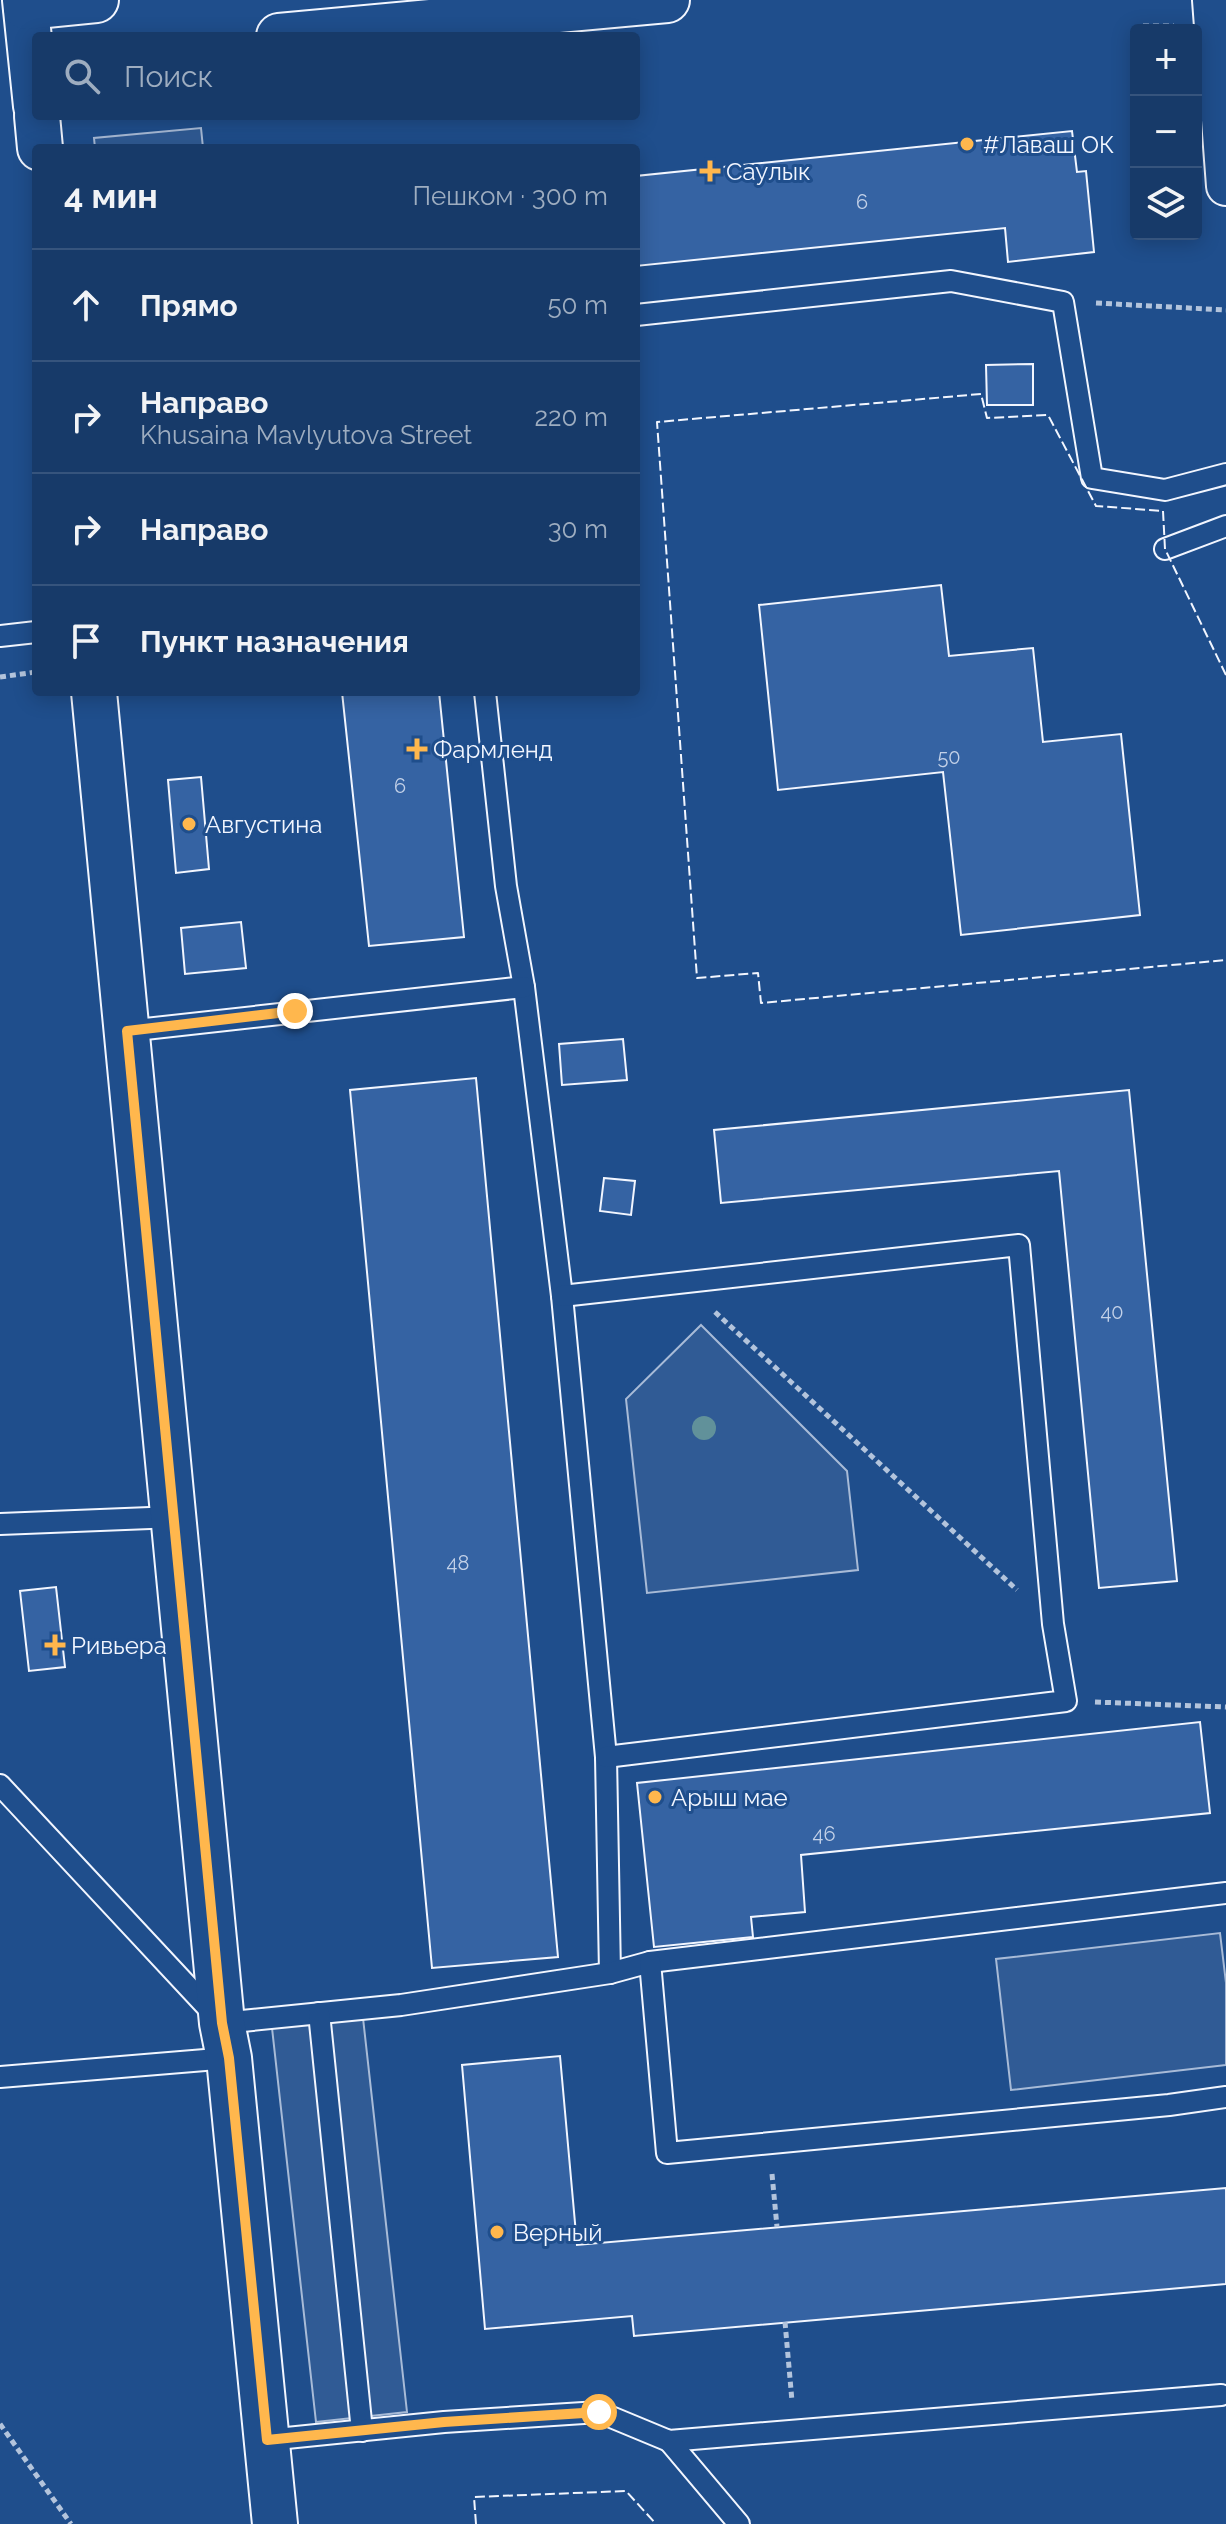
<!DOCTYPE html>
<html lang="ru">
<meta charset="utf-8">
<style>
body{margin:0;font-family:Raleway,sans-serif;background:#244571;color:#f1f3f6}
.controls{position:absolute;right:24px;top:24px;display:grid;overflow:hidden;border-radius:8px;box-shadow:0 4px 20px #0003}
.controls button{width:72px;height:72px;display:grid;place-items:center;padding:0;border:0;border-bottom:2px solid #36547d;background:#173a69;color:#f1f3f6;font:40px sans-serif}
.stop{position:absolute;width:24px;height:24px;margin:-18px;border:6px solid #ffb74d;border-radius:50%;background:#fff}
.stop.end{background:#ffb74d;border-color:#fff;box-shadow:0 2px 8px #0008}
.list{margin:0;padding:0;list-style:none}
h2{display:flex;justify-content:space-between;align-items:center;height:104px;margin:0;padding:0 32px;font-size:34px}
h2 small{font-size:26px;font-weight:400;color:#9eadc0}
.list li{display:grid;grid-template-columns:52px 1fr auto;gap:24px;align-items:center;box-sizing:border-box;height:112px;padding:0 32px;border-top:2px solid #36547d}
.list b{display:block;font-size:30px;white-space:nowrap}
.list p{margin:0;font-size:26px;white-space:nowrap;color:#9eadc0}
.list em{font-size:26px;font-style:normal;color:#9eadc0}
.icon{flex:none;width:44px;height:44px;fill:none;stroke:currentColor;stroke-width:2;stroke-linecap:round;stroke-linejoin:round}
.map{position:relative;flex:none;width:1226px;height:2524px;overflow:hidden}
.search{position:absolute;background:#173a69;box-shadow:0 4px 20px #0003;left:32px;top:32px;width:608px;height:88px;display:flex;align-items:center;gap:20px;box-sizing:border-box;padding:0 28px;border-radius:8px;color:#9eadc0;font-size:30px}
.panel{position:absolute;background:#173a69;box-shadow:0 4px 20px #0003;left:32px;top:144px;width:608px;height:552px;border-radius:8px}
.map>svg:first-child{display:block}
</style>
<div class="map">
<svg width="1226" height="2524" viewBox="0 0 1226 2524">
<rect width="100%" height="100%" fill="#1f4e8c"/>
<g fill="#305b95" stroke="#a8bbd7" stroke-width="2">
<polygon points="201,128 203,148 95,148 94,138"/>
<polygon points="701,1325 847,1471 858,1570 647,1593 626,1399"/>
<polygon points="1220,1933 1226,1983 1226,2065 1011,2090 996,1959"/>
<polygon points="363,2018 407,2412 316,2422 272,2028"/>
</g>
<g fill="#3563a3" stroke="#f2f6ff" stroke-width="2">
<polygon points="1072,131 1077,172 1086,171 1094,252 1008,262 1005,228 636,266 636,176"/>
<polygon points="1033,364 1033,405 987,405 986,365"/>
<polygon points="941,585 949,656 1033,648 1043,742 1121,734 1140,915 961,935 943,772 778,790 759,605"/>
<polygon points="342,692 439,692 464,937 369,946"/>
<polygon points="201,777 209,869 176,873 168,780"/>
<polygon points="241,922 246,968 185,974 181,928"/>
<polygon points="623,1039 627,1080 562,1085 559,1044"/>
<polygon points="476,1078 558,1957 432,1968 350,1090"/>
<polygon points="1129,1090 1177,1581 1099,1588 1059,1171 721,1203 714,1130"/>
<polygon points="604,1178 635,1181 631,1215 600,1211"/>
<polygon points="56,1587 65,1667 29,1671 20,1591"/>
<polygon points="1200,1722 1210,1813 801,1855 805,1912 751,1917 753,1937 654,1947 637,1783"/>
<polygon points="560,2056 577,2245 1226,2188 1226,2284 634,2336 632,2316 485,2329 462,2065"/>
</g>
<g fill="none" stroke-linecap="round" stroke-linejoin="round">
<g stroke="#f2f6ff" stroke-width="24">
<g id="lane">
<polyline points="636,315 951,281 1063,302 1092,478 1165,490 1226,474"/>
<polyline points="1165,549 1226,526"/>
<polyline points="0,636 36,632"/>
<polyline points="485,692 506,886 524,987 562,1296 606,1757 610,1973"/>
<polyline points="127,1031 524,987"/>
<polyline points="562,1296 1019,1245 1053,1624 1066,1701 606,1757"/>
<polyline points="0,1524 175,1517"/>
<polyline points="0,1785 222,2023 401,2005 610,1973 650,1962 1226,1893"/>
<polyline points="650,1962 667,2153 1169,2105 1226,2097"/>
<polyline points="319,2013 362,2431"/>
<polyline points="0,2077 229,2058"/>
<polyline points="267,2440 444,2422 599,2412 669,2441 1221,2395"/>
<polyline points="669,2441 739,2524"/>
</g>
</g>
<g stroke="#f2f6ff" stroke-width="42">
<polyline id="street" points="1212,0 1226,186"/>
</g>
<g stroke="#f2f6ff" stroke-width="48">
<g id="secondary">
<polyline points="25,0 36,106"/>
<polyline points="26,7 96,0"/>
<polyline points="279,36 667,0"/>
<polyline points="37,116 40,148"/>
<polyline points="94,692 222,2023 229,2058 275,2524"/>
</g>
</g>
<g stroke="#b3c4dc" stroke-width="5" stroke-dasharray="6 4" stroke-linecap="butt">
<polyline points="1143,26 1174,26"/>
<polyline points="1096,303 1226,310"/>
<polyline points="0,677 36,672"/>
<polyline points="715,1312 1017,1590"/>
<polyline points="1095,1702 1226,1707"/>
<polyline points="772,2174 777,2227"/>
<polyline points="785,2322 792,2401"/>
<polyline points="0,2424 71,2524"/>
</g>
<use href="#lane" stroke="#1f4e8c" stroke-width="20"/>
<use href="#street" stroke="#1f4e8c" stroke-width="38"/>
<use href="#secondary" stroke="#1f4e8c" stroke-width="44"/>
<g stroke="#f2f6ff" stroke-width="2" stroke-dasharray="10 4" stroke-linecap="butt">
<polyline points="1226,675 1165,549 1163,511 1096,506 1048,415 987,418 981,394 657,422 697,978 758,973 761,1003 1226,960"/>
<polyline points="476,2524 474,2497 626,2491 656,2524"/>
</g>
</g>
<circle fill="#61919a" cx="704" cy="1428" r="12"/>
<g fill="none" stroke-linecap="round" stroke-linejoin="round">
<polyline stroke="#ffb74d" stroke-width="10" points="295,1011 127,1031 222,2023 229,2058 267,2440 444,2422 599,2412"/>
</g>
<g fill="#ffb74d" stroke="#1f4e8c" stroke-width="3">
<circle cx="967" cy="144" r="8"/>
<path d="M706 159h8v8h8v8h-8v8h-8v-8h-8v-8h8z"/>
<path d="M413 737h8v8h8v8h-8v8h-8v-8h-8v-8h8z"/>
<circle cx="189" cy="824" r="8"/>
<path d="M51 1633h8v8h8v8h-8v8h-8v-8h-8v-8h8z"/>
<circle cx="655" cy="1797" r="8"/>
<circle cx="497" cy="2232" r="8"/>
</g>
<g text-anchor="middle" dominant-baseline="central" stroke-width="6" stroke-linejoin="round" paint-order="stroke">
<g font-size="20" fill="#c3d1e8">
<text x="862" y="202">6</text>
<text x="949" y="757">50</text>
<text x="400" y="786">6</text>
<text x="1112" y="1312">40</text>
<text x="458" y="1563">48</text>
<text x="824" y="1834">46</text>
</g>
<g font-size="24" fill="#f2f6ff" stroke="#1f4e8c" text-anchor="start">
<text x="983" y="144">#Лаваш ОК</text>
<text x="726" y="171">Саулык</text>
<text x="433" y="749">Фармленд</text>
<text x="205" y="824">Августина</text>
<text x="71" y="1645">Ривьера</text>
<text x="671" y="1797">Арыш мае</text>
<text x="513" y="2232">Верный</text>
</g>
</g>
</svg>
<div class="controls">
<button>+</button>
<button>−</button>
<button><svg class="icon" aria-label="layers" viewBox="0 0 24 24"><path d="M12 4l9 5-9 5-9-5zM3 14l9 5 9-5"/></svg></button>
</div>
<div class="stop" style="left:599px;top:2412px"></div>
<div class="stop end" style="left:295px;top:1011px"></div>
<div class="search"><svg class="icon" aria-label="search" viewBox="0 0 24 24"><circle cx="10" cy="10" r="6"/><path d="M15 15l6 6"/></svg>Поиск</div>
<section class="panel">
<h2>4 мин<small>Пешком · 300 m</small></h2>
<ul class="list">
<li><svg class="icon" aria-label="ahead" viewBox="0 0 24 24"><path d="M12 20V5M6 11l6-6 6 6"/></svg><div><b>Прямо</b></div><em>50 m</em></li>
<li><svg class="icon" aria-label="right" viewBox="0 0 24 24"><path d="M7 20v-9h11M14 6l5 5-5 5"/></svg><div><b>Направо</b><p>Khusaina Mavlyutova Street</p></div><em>220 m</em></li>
<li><svg class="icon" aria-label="right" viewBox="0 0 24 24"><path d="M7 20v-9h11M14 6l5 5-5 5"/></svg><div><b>Направо</b></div><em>30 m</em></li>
<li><svg class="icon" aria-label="arrive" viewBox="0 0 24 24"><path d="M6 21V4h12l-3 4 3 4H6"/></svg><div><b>Пункт назначения</b></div></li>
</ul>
</section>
</div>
